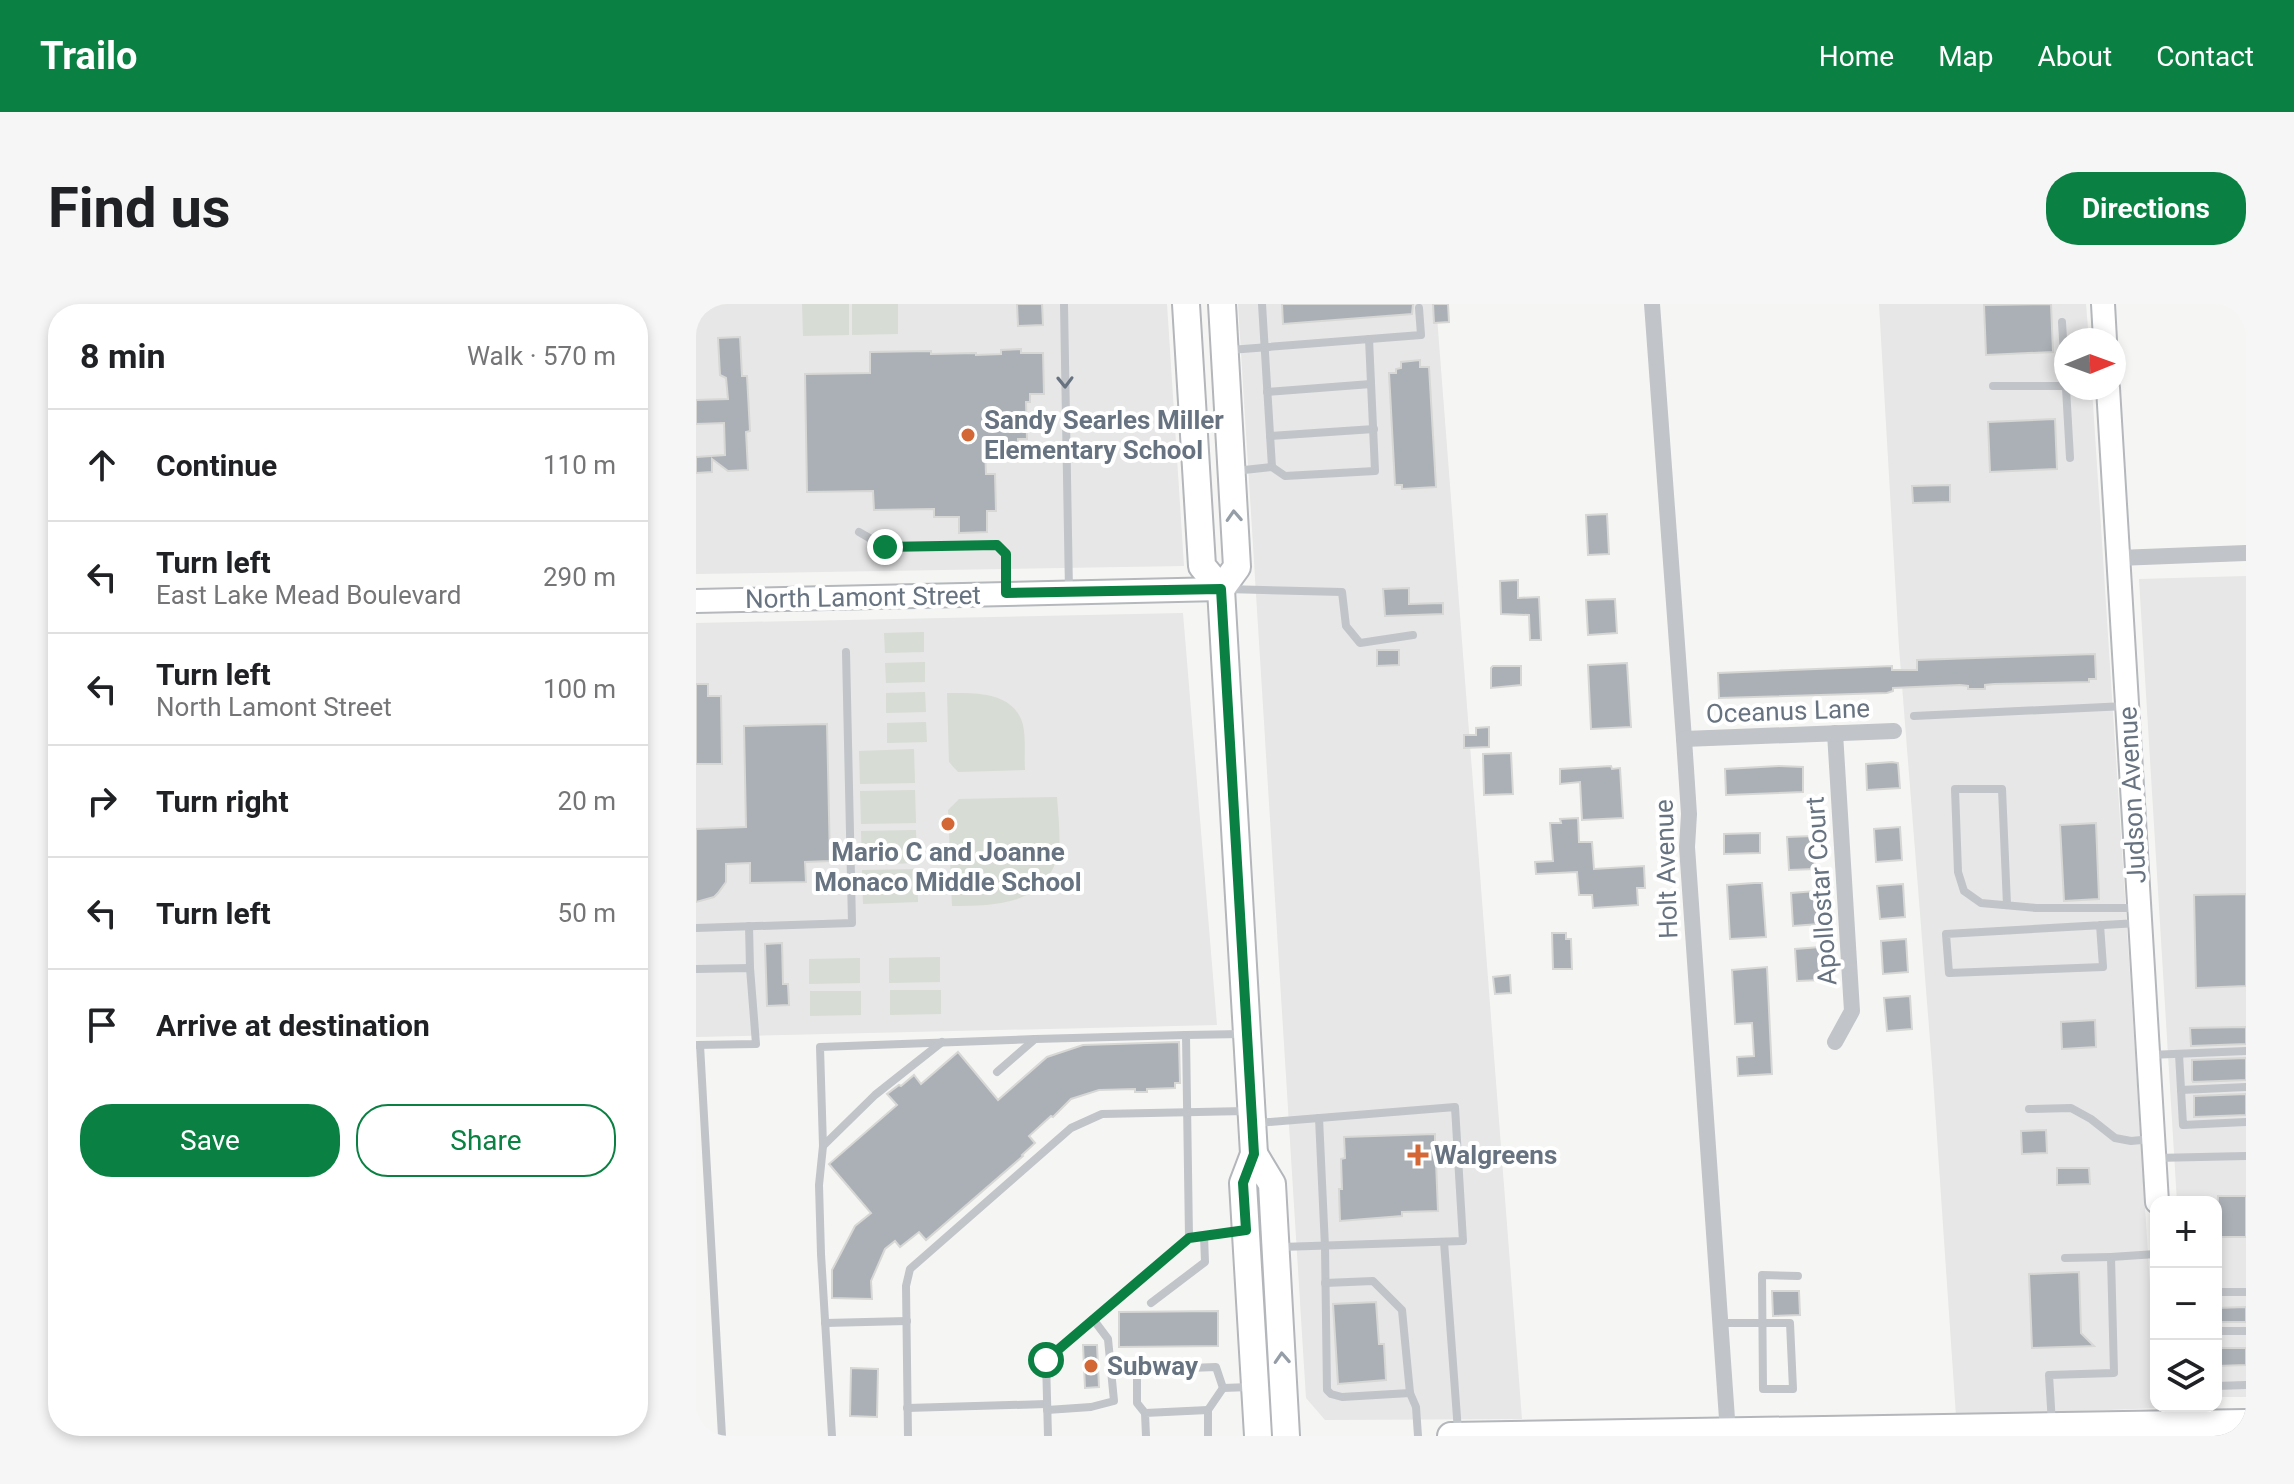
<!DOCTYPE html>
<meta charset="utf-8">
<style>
body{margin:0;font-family:Roboto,sans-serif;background:#f6f6f6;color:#202124}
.controls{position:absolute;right:24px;bottom:24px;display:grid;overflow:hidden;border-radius:16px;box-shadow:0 4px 12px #0003}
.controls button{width:72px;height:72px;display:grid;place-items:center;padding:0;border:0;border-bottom:2px solid #e0e0e0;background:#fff;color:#202124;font:40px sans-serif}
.compass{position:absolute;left:1358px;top:24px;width:72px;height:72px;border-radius:50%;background:#fff;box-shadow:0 4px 12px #0003;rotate:89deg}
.stop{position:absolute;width:24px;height:24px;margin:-18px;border:6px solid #0b8043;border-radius:50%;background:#fff}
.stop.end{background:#0b8043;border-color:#fff;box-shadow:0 2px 8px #0008}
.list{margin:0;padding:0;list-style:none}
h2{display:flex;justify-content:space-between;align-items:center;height:104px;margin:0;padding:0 32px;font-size:34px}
h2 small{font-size:26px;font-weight:400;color:#757577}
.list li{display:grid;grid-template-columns:52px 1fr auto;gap:24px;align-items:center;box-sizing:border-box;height:112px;padding:0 32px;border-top:2px solid #e0e0e0}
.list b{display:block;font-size:30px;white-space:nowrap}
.list p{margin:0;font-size:26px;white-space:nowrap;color:#757577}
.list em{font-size:26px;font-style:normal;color:#757577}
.actions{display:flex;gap:16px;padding:24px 32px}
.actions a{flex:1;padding:18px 0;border:2px solid #0b8043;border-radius:32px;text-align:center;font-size:28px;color:#0b8043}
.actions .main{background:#0b8043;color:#fff}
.icon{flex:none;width:44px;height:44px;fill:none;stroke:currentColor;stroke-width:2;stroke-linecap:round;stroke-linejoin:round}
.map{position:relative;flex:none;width:1550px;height:1132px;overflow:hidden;border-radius:32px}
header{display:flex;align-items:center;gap:48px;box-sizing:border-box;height:112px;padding:0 40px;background:#0b8043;color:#fff}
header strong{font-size:38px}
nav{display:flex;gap:44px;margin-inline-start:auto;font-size:28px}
.intro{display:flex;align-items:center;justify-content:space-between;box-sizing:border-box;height:192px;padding:0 48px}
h1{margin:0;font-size:56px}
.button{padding:20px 36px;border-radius:32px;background:#0b8043;color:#fff;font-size:28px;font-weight:700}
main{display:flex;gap:48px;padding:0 48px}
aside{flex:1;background:#fff;border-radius:32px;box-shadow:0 4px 12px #0003}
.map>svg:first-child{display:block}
</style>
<header>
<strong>Trailo</strong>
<nav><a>Home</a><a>Map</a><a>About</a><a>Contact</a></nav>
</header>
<div class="intro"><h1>Find us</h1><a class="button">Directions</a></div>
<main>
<aside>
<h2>8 min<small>Walk · 570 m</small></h2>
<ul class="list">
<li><svg class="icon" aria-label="ahead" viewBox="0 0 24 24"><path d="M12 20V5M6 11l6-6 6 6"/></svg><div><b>Continue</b></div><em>110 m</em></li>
<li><svg class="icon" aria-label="left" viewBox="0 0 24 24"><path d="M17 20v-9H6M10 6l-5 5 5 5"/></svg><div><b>Turn left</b><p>East Lake Mead Boulevard</p></div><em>290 m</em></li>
<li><svg class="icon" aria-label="left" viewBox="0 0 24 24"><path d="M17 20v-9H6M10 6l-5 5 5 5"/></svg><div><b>Turn left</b><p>North Lamont Street</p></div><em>100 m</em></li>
<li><svg class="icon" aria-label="right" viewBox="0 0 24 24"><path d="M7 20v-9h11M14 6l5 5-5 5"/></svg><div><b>Turn right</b></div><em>20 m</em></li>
<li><svg class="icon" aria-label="left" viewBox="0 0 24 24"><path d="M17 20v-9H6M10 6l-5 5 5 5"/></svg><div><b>Turn left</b></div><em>50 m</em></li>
<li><svg class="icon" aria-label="arrive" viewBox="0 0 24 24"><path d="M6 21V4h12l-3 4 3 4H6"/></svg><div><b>Arrive at destination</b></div></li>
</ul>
<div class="actions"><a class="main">Save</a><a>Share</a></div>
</aside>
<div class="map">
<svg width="1550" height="1132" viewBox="0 0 1550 1132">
<rect width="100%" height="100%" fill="#f5f6f3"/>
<g fill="#e6e7e6">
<polygon points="0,0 471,0 488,262 0,270"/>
<polygon points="542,0 740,0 826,1115 629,1116 610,1094"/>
<polygon points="1183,0 1390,0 1393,36 1370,36 1370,84 1396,84 1462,1104 1260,1112 1237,774 1203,343"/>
<polygon points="1550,272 1550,1093 1520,1093 1520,898 1481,898 1443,275"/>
<polygon points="487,309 521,721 0,733 0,319"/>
</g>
<g fill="#d7dcd4">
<polygon points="106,0 153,0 153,31 107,32"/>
<polygon points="156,0 202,0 202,30 156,31"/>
<polygon points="228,328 228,348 189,349 188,329"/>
<polygon points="229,358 229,378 190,379 189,359"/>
<polygon points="229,388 230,408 190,409 190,389"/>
<path d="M251 389C279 389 318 387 327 421 330 435 328 452 329 466L262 468 253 458Z"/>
<polygon points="230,418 231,438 191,439 191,419"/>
<polygon points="218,445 219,479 164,480 163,447"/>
<polygon points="219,486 220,519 165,520 164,487"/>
<path d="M361 493C362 508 366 544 361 555 344 603 297 601 256 602L252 506 263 495Z"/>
<polygon points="220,526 221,559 166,561 165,527"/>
<polygon points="221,565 222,598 167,600 166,566"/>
<polygon points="244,653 244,678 193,679 193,654"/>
<polygon points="164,654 164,679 113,680 113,655"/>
<polygon points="194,686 245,686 245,710 194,711"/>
<polygon points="114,687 165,687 165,711 114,712"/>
</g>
<g fill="#aab0b6" stroke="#d7d7d5" stroke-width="2">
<polygon points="321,0 346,0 347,21 322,22"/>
<polygon points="586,0 717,0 716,10 587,20"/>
<polygon points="737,0 752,0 753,18 738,19"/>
<polygon points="1355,0 1357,48 1290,51 1288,1"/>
<polygon points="44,33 46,72 51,72 54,127 50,128 52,166 32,167 16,155 16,168 0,169 0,153 29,151 28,119 0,120 0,96 32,95 30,74 24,71 22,34"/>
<polygon points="325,45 325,49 347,49 348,90 334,90 334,98 330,98 331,135 322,135 322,144 289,144 290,170 299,170 300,207 291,207 291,228 263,229 263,213 238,213 238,205 178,206 177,187 111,188 109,70 174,69 174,48 235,47 235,50 280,49 280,51 305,50 305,46"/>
<polygon points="724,56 724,63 733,63 740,183 706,185 706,181 699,181 693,69 700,69 700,65 705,64 705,58"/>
<polygon points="1359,115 1361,165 1294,168 1292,118"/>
<polygon points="1254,181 1254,198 1217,199 1216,182"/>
<polygon points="911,210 913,250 892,251 890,211"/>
<polygon points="822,276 822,294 843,293 845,336 834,336 833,311 805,310 804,277"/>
<polygon points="713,284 713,300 747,299 747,310 689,312 687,285"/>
<polygon points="919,295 921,329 892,331 890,296"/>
<polygon points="681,346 703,346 703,361 681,362"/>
<polygon points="1399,350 1400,375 1393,375 1393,378 1298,380 1289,381 1289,385 1272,385 1272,382 1264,381 1197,384 1197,387 1191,389 1023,394 1022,369 1196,362 1196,366 1221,366 1221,356"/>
<polygon points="931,359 935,423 895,425 892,361"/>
<polygon points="797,362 825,362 825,381 795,384 795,364"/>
<polygon points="0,380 12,380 12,392 25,392 26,460 0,460"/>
<polygon points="131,420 134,557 109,558 110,578 54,579 54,559 30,560 30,578 22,589 18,593 0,598 0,525 50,523 48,422"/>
<polygon points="793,423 793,443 768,444 768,431 780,431 780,424"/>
<polygon points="815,449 817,490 788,491 787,450"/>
<polygon points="1196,458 1202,459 1204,484 1171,486 1170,460"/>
<polygon points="915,462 916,465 924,464 927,514 886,516 884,478 864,480 864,465"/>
<polygon points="1083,462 1107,463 1107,488 1030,491 1029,465"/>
<polygon points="882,514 883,538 896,538 898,565 948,562 949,584 941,584 942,601 897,604 896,591 883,591 881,568 840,570 839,558 857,557 854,519 865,519 864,515"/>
<polygon points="1400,519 1403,595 1368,597 1364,521"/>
<polygon points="1204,523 1206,556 1180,558 1178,525"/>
<polygon points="1064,529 1064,549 1028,550 1028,530"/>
<polygon points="1117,532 1119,565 1093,566 1091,533"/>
<polygon points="1058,579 1066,579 1070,633 1034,635 1031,581"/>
<polygon points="1207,580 1209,613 1184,615 1181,582"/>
<polygon points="1120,587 1123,620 1097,622 1095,589"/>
<polygon points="1550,590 1550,682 1500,684 1498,591"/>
<polygon points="856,629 870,629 870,635 875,635 876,665 857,665"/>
<polygon points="1210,635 1212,668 1187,670 1185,637"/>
<polygon points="86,639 87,680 92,680 93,701 71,702 69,640"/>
<polygon points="1124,643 1126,676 1101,677 1099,645"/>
<polygon points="1071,663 1076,770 1042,772 1041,753 1058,752 1056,719 1039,720 1036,666"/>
<polygon points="814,671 815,689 799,690 797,673"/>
<polygon points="1214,692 1216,725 1191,727 1188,694"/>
<polygon points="1399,716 1400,743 1366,745 1365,718"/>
<polygon points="1550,723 1550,740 1495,742 1494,724"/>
<polygon points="483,738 484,779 479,779 479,784 451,785 451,788 439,788 439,785 403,786 375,795 357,813 355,812 333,832 339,839 326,851 327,852 230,936 223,928 204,943 199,937 189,945 175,977 176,995 136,994 136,966 159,922 175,909 133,860 201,801 191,790 203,781 205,782 218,771 225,780 262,748 302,796 351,753 387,741"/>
<polygon points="1550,754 1550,776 1497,778 1496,776 1496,756"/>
<polygon points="1550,790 1550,811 1498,813 1498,792"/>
<polygon points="1350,826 1351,849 1326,850 1325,827"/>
<polygon points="739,830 739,839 752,838 752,857 740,858 742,907 706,908 706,912 644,917 643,885 646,885 645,855 649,854 648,833"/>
<polygon points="1361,864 1393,864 1394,880 1361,881"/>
<polygon points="1522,892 1550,892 1550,933 1522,933 1522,928 1520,928"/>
<polygon points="1383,968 1385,1029 1398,1042 1336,1044 1333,970"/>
<polygon points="1076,987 1103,987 1104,1011 1077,1012"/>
<polygon points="680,998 683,1040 688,1040 690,1076 642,1080 637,1000"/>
<polygon points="1550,1003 1550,1018 1520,1018 1520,1004"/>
<polygon points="522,1007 522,1042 423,1043 423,1008"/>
<polygon points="387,1041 401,1041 403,1083 389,1084"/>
<polygon points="1520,1044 1550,1044 1550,1061 1520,1062"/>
<polygon points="155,1064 182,1065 181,1113 154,1112"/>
</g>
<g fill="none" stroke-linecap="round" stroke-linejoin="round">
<g stroke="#b4b8bc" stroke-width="26">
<g id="secondary">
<polyline points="1407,0 1409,36"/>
<polyline points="1412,84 1461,898"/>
<polyline points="0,297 525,285"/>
</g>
</g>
<g stroke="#b3b6ba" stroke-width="30">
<g id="primary">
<polyline points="490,0 506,262 525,285 558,850 547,879 562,1132"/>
<polyline points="525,285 541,263 526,0"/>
<polyline points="558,850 576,880 590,1132"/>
<polyline points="755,1132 1550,1119"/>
</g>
</g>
<g stroke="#c1c4c8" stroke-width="8">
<polyline points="368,0 373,287"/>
<polyline points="566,0 576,163"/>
<polyline points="1366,18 1370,84"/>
<polyline points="534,46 725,31 723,4"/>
<polyline points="1297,82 1370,82"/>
<polyline points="1370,84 1374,154"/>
<polyline points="571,88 675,80"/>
<polyline points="574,132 678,125"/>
<polyline points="539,167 576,163 589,172 679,167 673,35"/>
<polyline points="163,228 189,243 301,241 310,250 310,288"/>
<polyline points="530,285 646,288 650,322 664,339 717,331"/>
<polyline points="1218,412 1430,402"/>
<polyline points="1311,601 1306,485 1259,485 1262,568 1268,587 1285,599 1340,604 1442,604"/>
<polyline points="1404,621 1407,663 1253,669 1250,630 1443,619"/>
<polyline points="53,622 54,664"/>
<polyline points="0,624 156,619 150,348"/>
<polyline points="0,665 54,664 60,740 0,741"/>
<polyline points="4,741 26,1132"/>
<polyline points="1483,750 1487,821 1550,818"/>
<polyline points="1453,751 1550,747"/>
<polyline points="301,768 339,735 490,731"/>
<polyline points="1485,786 1550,783"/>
<polyline points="1333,805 1375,804 1395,815 1419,834 1435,837 1456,835"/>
<polyline points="623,814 629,943 631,1086 635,1090 646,1093 714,1089"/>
<polyline points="561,819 759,803 767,937 585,943"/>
<polyline points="127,842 124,743 339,735"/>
<polyline points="1459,854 1550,852"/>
<polyline points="493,934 490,731 546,730"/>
<polyline points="748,938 762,1127"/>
<polyline points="1369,954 1415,953"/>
<polyline points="629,979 677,977 706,1006 714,1089 720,1103 722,1132"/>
<polyline points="1520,988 1550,988"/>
<polyline points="455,999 509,958 508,932"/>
<polyline points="129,1019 211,1017"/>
<polyline points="1025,1019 1094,1019 1097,1085 1067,1085 1066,971 1102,972"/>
<polyline points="1520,1027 1550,1027"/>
<polyline points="1520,1082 1550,1081"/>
<polyline points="211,1104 351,1100"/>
<polyline points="351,1106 395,1103 418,1097 412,1035 397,1015"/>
<polyline points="449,1109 441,1099 441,1066 520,1063 527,1084"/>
<polyline points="1356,1120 1353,1071 1418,1069 1415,953 1460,950"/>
<polyline points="136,1132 125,950 123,881 127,842 179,791 246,738"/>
<polyline points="212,1132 210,982 214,965 375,824 406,810 550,807"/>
<polyline points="352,1132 350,1056 493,934 545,927"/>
<polyline points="450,1132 449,1109 512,1106"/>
<polyline points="512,1132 512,1106 527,1084 554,1083"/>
</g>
<g stroke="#c1c4c8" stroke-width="16">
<polyline points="956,0 988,435 993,510 991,543 1032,1129"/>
<polyline points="1422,254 1550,249"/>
<polyline points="1139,429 1156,707 1139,738"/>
<polyline points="988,435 1198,427"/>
</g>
<use href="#secondary" stroke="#fff" stroke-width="22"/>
<use href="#primary" stroke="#fff" stroke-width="26"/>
</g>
<defs><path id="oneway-chevron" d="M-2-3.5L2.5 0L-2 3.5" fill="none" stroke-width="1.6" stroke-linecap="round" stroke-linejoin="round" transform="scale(2)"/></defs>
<use stroke="#677381" href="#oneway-chevron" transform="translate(369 78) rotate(89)"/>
<g stroke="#959da7">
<use href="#oneway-chevron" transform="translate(538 212) rotate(-93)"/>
<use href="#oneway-chevron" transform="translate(586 1054) rotate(-93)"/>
</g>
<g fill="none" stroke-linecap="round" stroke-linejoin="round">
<polyline stroke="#0b8043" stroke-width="10" points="189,243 301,241 310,250 310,289 525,285 558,850 547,879 550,926 493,934 350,1056"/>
</g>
<g fill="#d36736" stroke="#fff" stroke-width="3">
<circle cx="272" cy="131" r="8"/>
<circle cx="252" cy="520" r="8"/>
<path d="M718 839h8v8h8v8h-8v8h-8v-8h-8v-8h8z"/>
<circle cx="395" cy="1062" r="8"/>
</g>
<g text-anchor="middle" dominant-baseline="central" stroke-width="8" stroke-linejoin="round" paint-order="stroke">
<g font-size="26" font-weight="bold" fill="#677381" stroke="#fff" text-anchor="start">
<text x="288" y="116">Sandy Searles Miller<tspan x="288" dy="30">Elementary School</tspan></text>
<text x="252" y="548" text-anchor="middle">Mario C and Joanne<tspan x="252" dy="30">Monaco Middle School</tspan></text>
<text x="738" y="851">Walgreens</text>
<text x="411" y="1062">Subway</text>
</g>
<g font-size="26" fill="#677381" stroke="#fff">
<text transform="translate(167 293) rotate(-1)">North Lamont Street</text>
<text transform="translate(1092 407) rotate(-2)">Oceanus Lane</text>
<text transform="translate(1436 491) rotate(-93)">Judson Avenue</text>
<text transform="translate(970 565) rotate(-92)">Holt Avenue</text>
<text transform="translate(1125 587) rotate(-94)">Apollostar Court</text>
</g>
</g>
</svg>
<div class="controls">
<button>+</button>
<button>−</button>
<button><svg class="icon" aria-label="layers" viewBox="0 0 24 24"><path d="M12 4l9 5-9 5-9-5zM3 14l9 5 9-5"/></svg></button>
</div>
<svg class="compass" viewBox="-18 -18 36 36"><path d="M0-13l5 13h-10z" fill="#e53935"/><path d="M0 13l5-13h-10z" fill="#757577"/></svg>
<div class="stop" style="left:350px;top:1056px"></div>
<div class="stop end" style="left:189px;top:243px"></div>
</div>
</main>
